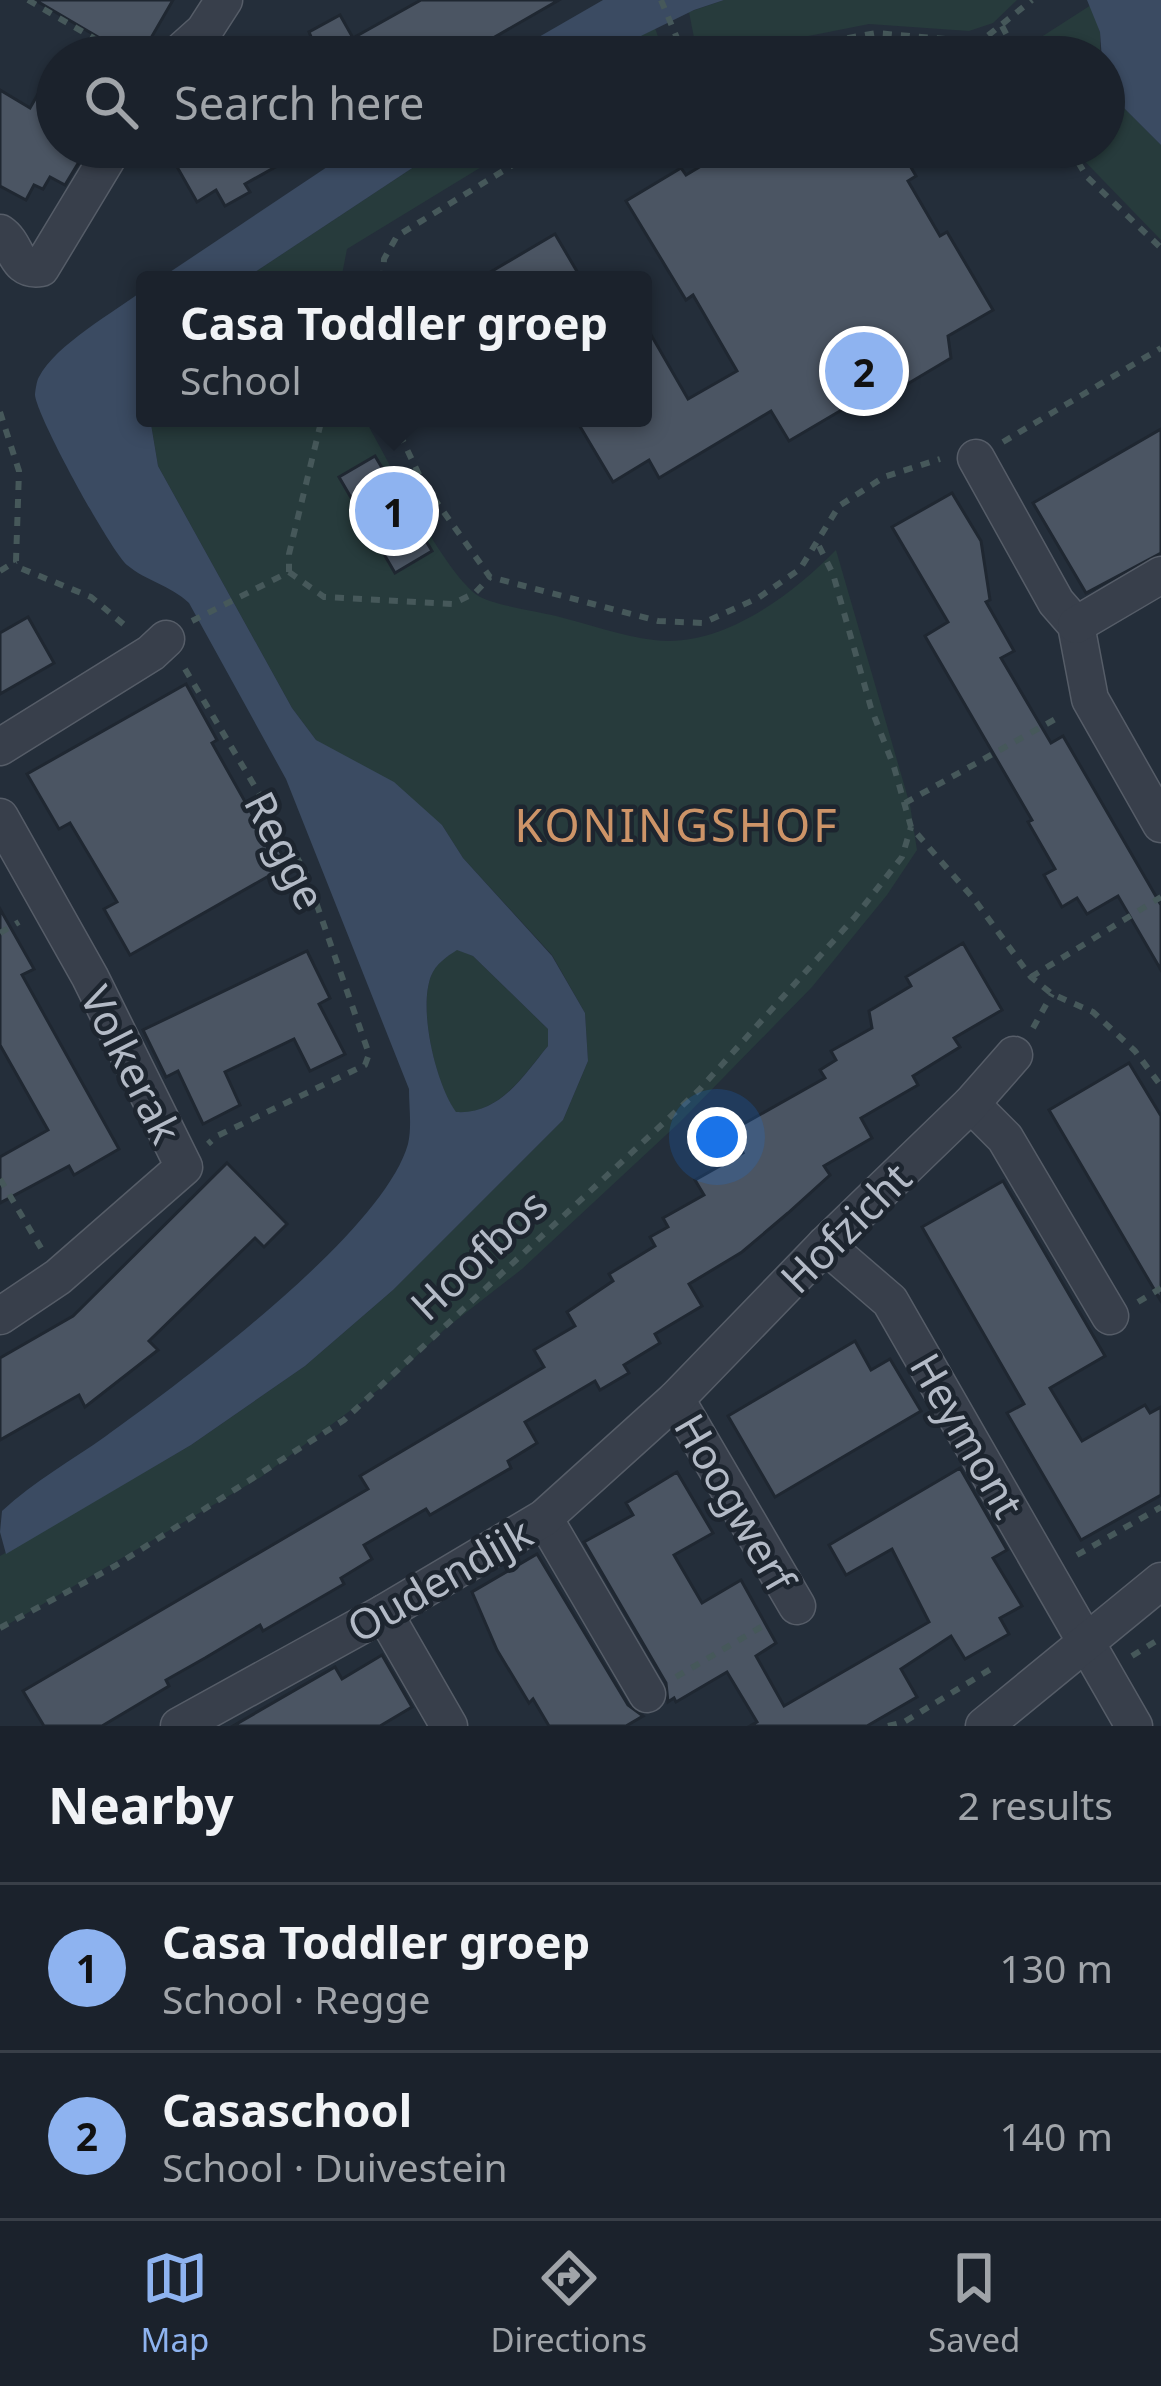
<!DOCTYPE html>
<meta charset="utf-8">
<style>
body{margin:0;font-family:"Noto Sans",sans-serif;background:#282f38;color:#f1f3f6}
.you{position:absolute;left:717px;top:1137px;width:42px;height:42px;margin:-30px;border:9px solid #fff;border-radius:50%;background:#1a73e8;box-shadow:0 0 0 18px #1a73e833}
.badge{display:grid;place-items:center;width:78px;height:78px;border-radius:50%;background:#8eb3f0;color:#111;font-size:39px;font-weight:700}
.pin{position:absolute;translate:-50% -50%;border:6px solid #fff;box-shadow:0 3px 12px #0006}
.popup{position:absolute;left:136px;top:271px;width:516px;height:156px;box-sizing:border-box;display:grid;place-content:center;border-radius:12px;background:#1b222c;filter:drop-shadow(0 3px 9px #0005);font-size:39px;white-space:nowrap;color:#a0a4a9}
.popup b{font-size:45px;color:#f1f3f6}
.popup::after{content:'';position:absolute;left:50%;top:100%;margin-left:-24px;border:24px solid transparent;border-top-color:#1b222c}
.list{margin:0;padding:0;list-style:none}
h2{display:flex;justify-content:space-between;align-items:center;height:156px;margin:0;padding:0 48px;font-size:51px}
h2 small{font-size:39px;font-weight:400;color:#a0a4a9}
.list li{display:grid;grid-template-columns:78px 1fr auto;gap:36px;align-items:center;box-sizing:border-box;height:168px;padding:0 48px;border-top:3px solid #393f48}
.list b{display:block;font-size:45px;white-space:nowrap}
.list p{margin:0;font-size:39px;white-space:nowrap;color:#a0a4a9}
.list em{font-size:39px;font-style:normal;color:#a0a4a9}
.icon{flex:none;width:66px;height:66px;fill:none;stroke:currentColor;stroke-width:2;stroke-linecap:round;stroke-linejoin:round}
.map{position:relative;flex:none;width:1161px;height:1726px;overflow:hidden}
.search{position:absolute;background:#1b222c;box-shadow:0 3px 9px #0004;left:36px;right:36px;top:36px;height:132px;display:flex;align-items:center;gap:30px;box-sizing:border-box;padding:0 42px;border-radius:66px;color:#a0a4a9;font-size:45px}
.sheet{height:492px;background:#1b222c}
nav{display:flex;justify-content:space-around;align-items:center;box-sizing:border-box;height:168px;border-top:3px solid #393f48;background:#1b222c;font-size:33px;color:#a0a4a9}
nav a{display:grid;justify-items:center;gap:6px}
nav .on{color:#8eb3f0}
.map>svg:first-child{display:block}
</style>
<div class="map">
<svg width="1161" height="1726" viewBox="0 0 1161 1726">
<rect width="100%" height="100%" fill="#242e3a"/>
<g fill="#273b3c">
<polygon points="724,0 1017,0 993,23 969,31 869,24 703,57 695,43 689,12"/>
<polygon points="1091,5 1100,32 1100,57 1010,57"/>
<polygon points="655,28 665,57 598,57"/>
<polygon points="1104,88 1161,145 1161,240 1071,147 1104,147"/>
<polygon points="444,147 514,147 347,249 341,280 243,280"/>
<path d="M150 418H364C387 458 443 571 477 595 491 605 537 611 556 616 588 624 621 636 654 640 721 649 792 595 836 550L910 805 917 850 887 895 812 987 680 1122 522 1269 445 1329 390 1381 261 1477 0 1629V1556L191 1445 305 1366 393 1290 563 1120 588 1061 585 1013 552 955 463 858 442 825 316 740 292 708 158 466Z"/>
<path d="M457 949 473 956 548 1029V1046C522 1077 500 1114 456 1113 436 1084 418 1010 431 976 436 963 447 957 457 949Z"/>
</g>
<g fill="#3b4b62" fill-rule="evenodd">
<polygon points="603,0 724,0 694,10 598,57 504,57"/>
<polygon points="1087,0 1161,0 1161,145 1104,88 1100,32"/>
<polygon points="357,147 444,147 243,280 158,280"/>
<path d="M145 289V418H150L158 466 292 708 316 740 394 782 442 825 463 858 552 956 585 1013 588 1061 563 1120 393 1290 305 1366 191 1445 6 1554 0 1532 2 1511C34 1481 71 1461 106 1436 184 1380 383 1233 408 1144 412 1127 409 1106 409 1089L286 779 189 603C170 585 146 581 127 565 110 550 37 417 35 395 35 392 37 379 39 377 55 345 116 311 145 289ZM457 950 473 956 548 1029V1046C523 1076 500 1115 456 1112 436 1084 418 1010 431 976 436 964 446 957 457 950Z"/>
</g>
<g fill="#4b5563" stroke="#1f2731" stroke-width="3">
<polygon points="35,0 173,0 140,57 132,57"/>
<polygon points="421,0 559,0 460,57 320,57 309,32 340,15 353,38"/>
<polygon points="57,61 57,147 88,147 65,185 50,177 43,189 34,185 26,200 0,186 0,90 30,108"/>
<polygon points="191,147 311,147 245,184 250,192 225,206 216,190 197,202 172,158"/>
<polygon points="733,147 899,147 916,176 908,181 940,236 947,232 993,310 948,336 951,358 889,395 884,385 789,441 771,411 659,478 649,460 613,482 575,418 643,418 643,321 688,399 737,371 693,295 686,300 626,201 681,168 686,175"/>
<polygon points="555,234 582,280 477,280"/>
<polygon points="1161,429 1161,553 1086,593 1033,503"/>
<polygon points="375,456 432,551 395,573 339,477"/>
<polygon points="952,493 981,541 990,600 986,602 1014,651 1001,658 1051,743 1063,736 1161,905 1161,970 1118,896 1087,914 1077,898 1062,907 1044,875 1055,869 1028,822 1032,820 925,636 948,622 892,527"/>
<polygon points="28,617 54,663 0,694 0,633"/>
<polygon points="186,684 217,740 212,743 257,823 262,820 288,865 130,955 104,909 117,902 70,823 59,829 27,774"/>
<polygon points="0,909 34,969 22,975 119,1149 74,1175 69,1166 0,1203 0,1157 48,1130 0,1045"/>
<polygon points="963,943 1002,1010 954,1038 960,1047 913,1076 918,1085 861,1118 872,1138 824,1166 830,1175 788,1213 742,1252 689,1284 702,1306 655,1334 660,1343 624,1365 629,1373 600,1390 595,1381 525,1422 537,1443 508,1461 511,1468 430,1515 426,1509 364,1545 372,1559 341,1578 344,1584 263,1631 260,1625 205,1658 166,1680 169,1686 102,1726 44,1726 23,1691 368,1489 360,1476 544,1367 534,1350 575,1326 567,1312 613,1281 609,1274 655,1246 650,1237 668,1227 663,1218 704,1195 695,1180 743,1153 738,1143 745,1139 738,1127 825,1078 820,1070 836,1060 831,1051 872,1028 869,1011 911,986 906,977"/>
<polygon points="307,951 330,998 319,1004 345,1054 310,1071 294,1039 225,1072 240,1105 203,1124 178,1071 166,1077 143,1030"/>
<polygon points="1129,1063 1161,1116 1161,1301 1049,1110"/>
<polygon points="227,1163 287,1224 264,1247 255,1238 149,1341 158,1350 85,1407 79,1395 0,1440 0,1358 73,1316"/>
<polygon points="1003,1181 1105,1356 1050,1388 1082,1441 1145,1405 1150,1413 1161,1407 1161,1495 1081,1540 1007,1413 1024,1404 922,1227"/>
<polygon points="855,1341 871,1370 890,1359 921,1411 775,1497 728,1416"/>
<polygon points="960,1468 1007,1550 993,1558 1022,1606 1000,1618 1009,1634 965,1659 951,1636 901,1669 917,1697 867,1726 750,1726 757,1722 727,1672 676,1702 674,1698 668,1702 666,1683 584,1542 633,1515 626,1503 677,1472 713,1533 674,1555 702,1603 741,1580 776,1643 756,1656 784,1706 929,1622 892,1549 846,1575 829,1545"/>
<polygon points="537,1554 628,1705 643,1716 626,1726 549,1726 533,1699 529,1703 497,1650 472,1592"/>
<polygon points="382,1655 412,1707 380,1726 233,1726 335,1667 342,1679"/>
</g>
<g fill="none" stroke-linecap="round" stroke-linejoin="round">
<g stroke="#565d68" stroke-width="39">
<g id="street">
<polyline points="175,57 204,31 224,0"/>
<path d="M0 233C18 245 14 272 41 268L114 147"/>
<polyline points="976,458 1056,602 1076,625 1090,699 1161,824"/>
<polyline points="1076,625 1161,575"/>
<polyline points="0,747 151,653 166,639"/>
<polyline points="0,817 90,977 184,1167 58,1277 0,1316"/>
<polyline points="971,1104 1005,1138 1110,1316"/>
<polyline points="825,1245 890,1301 1134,1726"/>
<polyline points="676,1399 797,1606"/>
<polyline points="544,1518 647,1694"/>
<polyline points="384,1613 449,1726"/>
<polyline points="179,1726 384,1613 544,1518 676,1399 825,1245 971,1104 1014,1055"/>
<polyline points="984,1726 1161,1581"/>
</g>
</g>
<g stroke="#46585a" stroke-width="6" stroke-dasharray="9 9" stroke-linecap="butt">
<polyline points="28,0 126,57"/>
<polyline points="661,0 685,57"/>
<polyline points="1002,26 1018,57"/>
<polyline points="741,57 876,33 980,42 1032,0"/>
<polyline points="1069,147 1087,177 1161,248"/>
<polyline points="383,280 384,259 397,236 542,147"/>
<polyline points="0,412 19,471 16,561 20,568 91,597 128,628"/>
<polyline points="392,418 423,483 490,577 658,621 703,623 758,598 800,569 839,506 884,477 940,459"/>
<polyline points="1003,442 1161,348"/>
<polyline points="819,546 833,574 871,708 894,767 911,827 974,899 1031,977 1052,994 1093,1012 1135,1051 1161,1086"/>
<polyline points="0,571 16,561"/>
<polyline points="289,572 324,597 452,604 475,593 490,577"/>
<polyline points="192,621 289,572 289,554 322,418"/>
<polyline points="185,669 305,871 369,1054 365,1065 217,1136 208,1144"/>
<polyline points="905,803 1059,717"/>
<polyline points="0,933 19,922"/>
<polyline points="1031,977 1161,897"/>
<polyline points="1033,1028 1052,994"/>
<polyline points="0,1179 41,1248"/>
<polyline points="1138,1302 1161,1288"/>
<polyline points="1077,1555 1161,1507"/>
<polyline points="0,1628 115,1566 344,1420 699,1090 855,917 902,857 911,827"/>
<polyline points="1132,1656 1161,1638"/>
<polyline points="676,1677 768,1623"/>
<polyline points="888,1726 904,1722 994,1667"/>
</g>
<use href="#street" stroke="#383f4b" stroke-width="36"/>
</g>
<g text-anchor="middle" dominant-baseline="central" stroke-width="9" stroke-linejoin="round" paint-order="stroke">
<g font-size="42" fill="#b3bac6" stroke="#1d252f">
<text transform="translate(286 850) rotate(63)">Regge</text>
<text transform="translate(132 1064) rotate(63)">Volkerak</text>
<text transform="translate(845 1227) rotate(-45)">Hofzicht</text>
<text transform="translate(478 1254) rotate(-43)">Hoofbos</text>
<text transform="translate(968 1435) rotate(60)">Heymont</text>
<text transform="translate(736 1502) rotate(60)">Hoogwerf</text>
<text transform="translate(439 1579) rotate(-30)">Oudendijk</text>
</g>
<g font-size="45" letter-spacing="3" fill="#cd9468" stroke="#1d252f">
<text x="677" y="824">KONINGSHOF</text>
</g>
</g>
</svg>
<div class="you"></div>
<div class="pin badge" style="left:394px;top:511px">1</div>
<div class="popup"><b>Casa Toddler groep</b>School</div>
<div class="pin badge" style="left:864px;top:371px">2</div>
<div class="search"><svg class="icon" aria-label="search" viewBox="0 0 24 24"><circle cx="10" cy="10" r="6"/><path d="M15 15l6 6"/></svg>Search here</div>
</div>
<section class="sheet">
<h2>Nearby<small>2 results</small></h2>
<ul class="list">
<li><span class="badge">1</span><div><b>Casa Toddler groep</b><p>School · Regge</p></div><em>130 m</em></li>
<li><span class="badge">2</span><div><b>Casaschool</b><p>School · Duivestein</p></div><em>140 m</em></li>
</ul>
</section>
<nav>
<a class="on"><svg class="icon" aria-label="map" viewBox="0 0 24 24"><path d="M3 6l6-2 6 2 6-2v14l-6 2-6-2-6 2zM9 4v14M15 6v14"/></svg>Map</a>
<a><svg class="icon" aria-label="directions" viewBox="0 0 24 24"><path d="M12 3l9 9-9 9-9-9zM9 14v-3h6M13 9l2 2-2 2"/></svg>Directions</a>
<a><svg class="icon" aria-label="saved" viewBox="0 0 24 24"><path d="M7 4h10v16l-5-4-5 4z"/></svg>Saved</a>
</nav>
